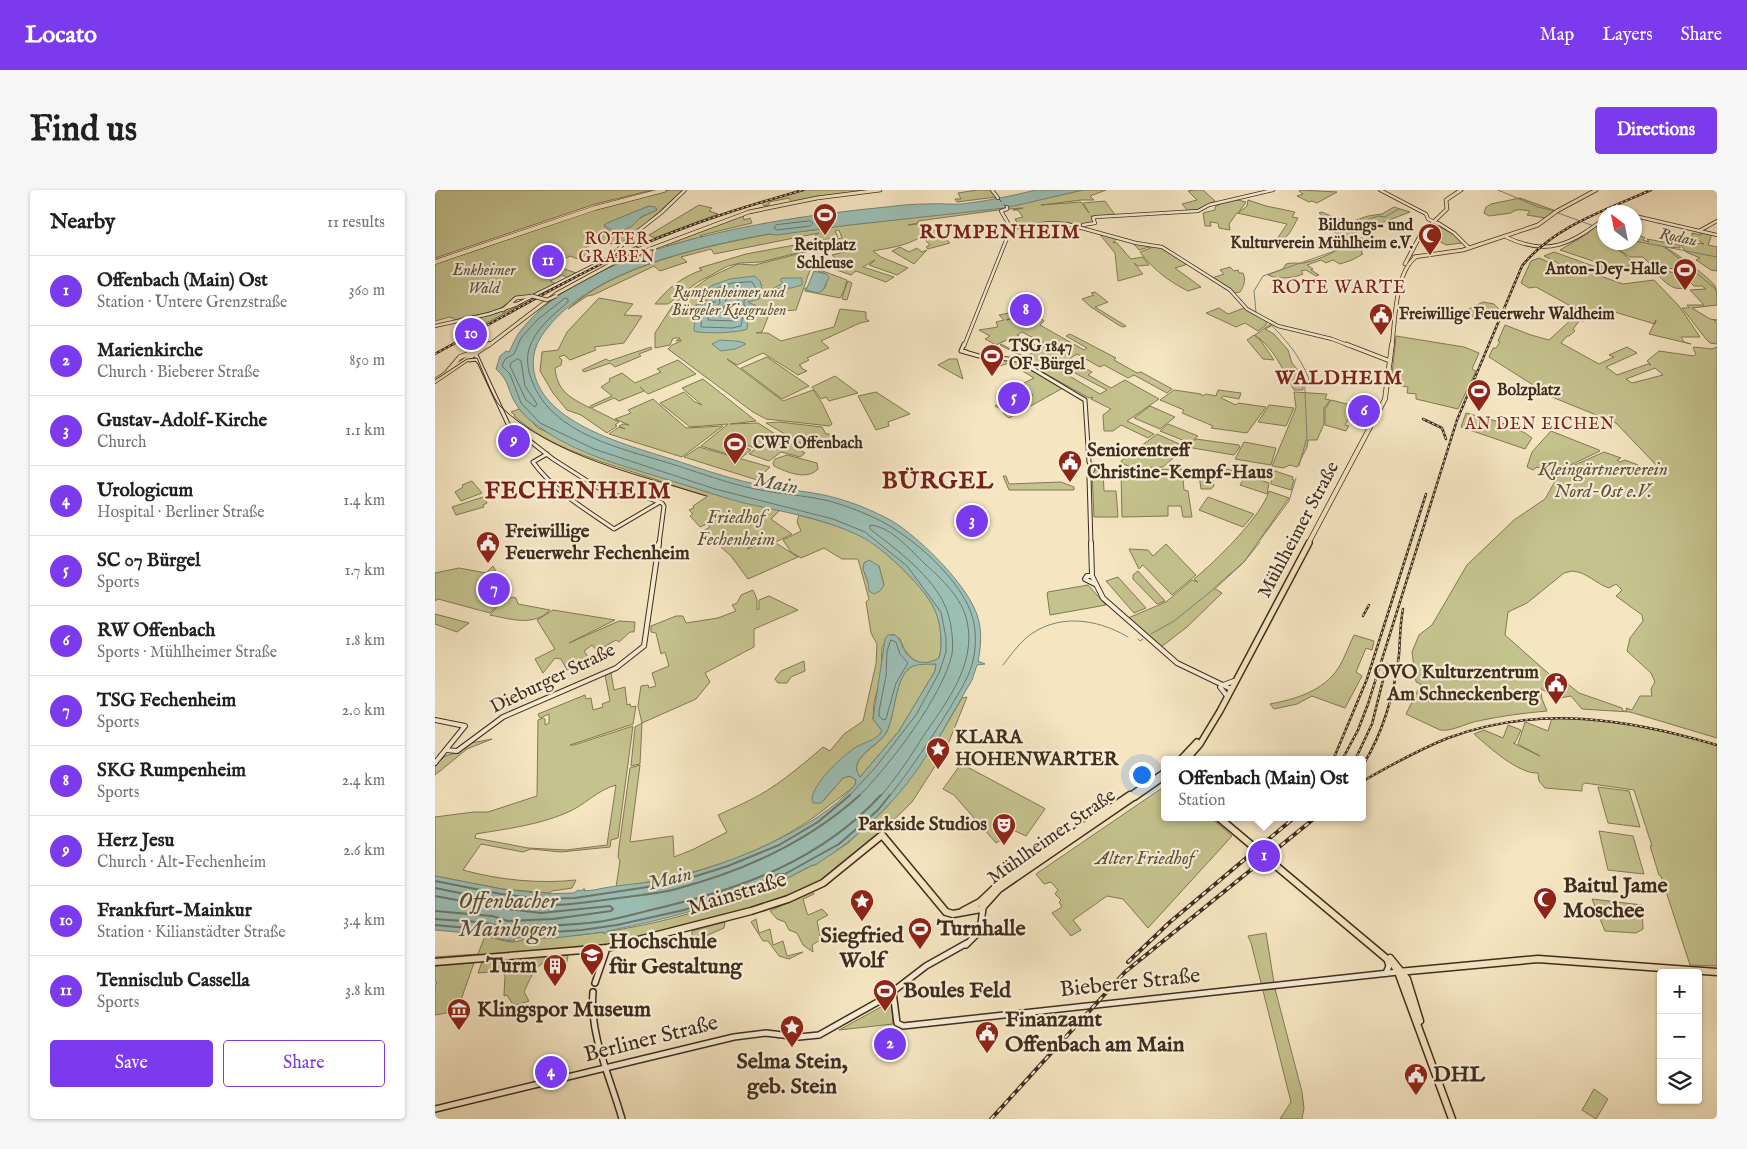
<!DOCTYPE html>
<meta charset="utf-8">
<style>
body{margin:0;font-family:"IM FELL English",serif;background:#f6f6f6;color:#202124}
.controls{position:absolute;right:15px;bottom:15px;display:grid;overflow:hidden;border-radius:5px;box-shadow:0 1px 4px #0004}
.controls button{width:45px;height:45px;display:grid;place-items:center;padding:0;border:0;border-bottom:1px solid #e0e0e0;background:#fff;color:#202124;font:25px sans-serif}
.compass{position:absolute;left:1162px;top:15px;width:45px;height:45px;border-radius:50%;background:#fff;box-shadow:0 1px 4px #0004;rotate:328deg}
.you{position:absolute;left:706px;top:584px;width:18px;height:18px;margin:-12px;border:4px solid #fff;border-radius:50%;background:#1a73e8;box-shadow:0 0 0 8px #1a73e833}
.badge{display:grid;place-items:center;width:32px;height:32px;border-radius:50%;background:#7c3aed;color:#fff;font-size:16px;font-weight:700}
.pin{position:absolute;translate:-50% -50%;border:2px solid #fff;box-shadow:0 1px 5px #0006}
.popup{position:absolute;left:726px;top:566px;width:205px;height:65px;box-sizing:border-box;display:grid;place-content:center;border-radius:5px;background:#fff;filter:drop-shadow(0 1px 4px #0005);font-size:16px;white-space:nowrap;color:#757577}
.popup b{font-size:19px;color:#202124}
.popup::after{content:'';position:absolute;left:50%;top:100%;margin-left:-10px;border:10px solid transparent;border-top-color:#fff}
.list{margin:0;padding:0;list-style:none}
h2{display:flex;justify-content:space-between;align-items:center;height:65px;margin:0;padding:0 20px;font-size:21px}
h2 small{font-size:16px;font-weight:400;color:#757577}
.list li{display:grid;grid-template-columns:32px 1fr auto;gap:15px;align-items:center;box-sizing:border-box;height:70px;padding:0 20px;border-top:1px solid #e0e0e0}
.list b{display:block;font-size:19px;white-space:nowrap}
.list p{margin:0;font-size:16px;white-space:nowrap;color:#757577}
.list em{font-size:16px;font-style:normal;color:#757577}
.actions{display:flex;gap:10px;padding:15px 20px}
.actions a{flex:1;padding:11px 0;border:1px solid #7c3aed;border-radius:5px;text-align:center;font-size:18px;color:#7c3aed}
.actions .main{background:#7c3aed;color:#fff}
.icon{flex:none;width:28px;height:28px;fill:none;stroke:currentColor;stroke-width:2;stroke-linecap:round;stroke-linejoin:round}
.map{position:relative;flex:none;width:1282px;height:929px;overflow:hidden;border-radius:5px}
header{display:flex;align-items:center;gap:30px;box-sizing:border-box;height:70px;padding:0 25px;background:#7c3aed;color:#fff}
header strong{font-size:24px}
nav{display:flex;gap:28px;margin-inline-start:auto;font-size:18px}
.intro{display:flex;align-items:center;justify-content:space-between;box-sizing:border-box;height:120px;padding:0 30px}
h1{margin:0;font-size:35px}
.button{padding:12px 22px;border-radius:5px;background:#7c3aed;color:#fff;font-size:18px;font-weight:700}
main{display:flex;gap:30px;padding:0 30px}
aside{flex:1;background:#fff;border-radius:5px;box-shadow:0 1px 4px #0004}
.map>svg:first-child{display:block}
</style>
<header>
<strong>Locato</strong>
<nav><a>Map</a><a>Layers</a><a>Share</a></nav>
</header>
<div class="intro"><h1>Find us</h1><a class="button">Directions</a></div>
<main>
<aside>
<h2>Nearby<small>11 results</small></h2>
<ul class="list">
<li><span class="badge">1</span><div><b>Offenbach (Main) Ost</b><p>Station · Untere Grenzstraße</p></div><em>360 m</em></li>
<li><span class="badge">2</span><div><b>Marienkirche</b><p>Church · Bieberer Straße</p></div><em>850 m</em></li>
<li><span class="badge">3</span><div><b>Gustav-Adolf-Kirche</b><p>Church</p></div><em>1.1 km</em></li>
<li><span class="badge">4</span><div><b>Urologicum</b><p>Hospital · Berliner Straße</p></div><em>1.4 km</em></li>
<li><span class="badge">5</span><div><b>SC 07 Bürgel</b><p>Sports</p></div><em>1.7 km</em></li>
<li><span class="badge">6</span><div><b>RW Offenbach</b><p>Sports · Mühlheimer Straße</p></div><em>1.8 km</em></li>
<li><span class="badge">7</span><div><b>TSG Fechenheim</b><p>Sports</p></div><em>2.0 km</em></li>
<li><span class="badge">8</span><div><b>SKG Rumpenheim</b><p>Sports</p></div><em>2.4 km</em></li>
<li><span class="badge">9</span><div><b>Herz Jesu</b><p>Church · Alt-Fechenheim</p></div><em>2.6 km</em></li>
<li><span class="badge">10</span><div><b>Frankfurt-Mainkur</b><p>Station · Kilianstädter Straße</p></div><em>3.4 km</em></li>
<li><span class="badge">11</span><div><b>Tennisclub Cassella</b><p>Sports</p></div><em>3.8 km</em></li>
</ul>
<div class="actions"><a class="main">Save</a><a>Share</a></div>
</aside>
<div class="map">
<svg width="1282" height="929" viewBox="0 0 1282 929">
<rect width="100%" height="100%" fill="#f5e5c1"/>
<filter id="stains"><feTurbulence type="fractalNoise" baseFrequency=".004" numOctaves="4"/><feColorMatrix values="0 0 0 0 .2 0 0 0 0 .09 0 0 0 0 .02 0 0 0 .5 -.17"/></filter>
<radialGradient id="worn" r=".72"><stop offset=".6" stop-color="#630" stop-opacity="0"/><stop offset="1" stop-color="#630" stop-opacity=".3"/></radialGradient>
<g fill="#c4c28d" stroke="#827855" fill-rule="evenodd">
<polygon points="0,0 217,0 160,14 0,68"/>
<path d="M235 0H248L186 56 164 51 150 58 157 62 143 69 135 66 118 75 141 83 133 88 127 85 115 91 121 94 100 105 80 108 63 120 21 130 15 127 0 131V74L166 17ZM214 16 222 19C217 23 209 25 204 29 193 36 182 52 169 35Z"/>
<polygon points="370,0 436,0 357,12 354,8 334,12 334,15 329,16 326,12"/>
<polygon points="542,0 556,0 561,7 522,12 520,9 526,9 523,3"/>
<path d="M648 0H671L655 6 659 10H646L606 15 646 12 654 23 648 13 670 11 680 25 656 26 659 32C649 37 639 33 628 33 613 34 599 35 584 36L580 29 588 27 583 20H578L588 18 574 19 572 17Z"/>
<polygon points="760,0 768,0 780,11 762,20 753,21 747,14 762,10 753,1"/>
<polygon points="866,0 902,2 882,13 877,11 874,12 862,6 868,4 864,1"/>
<path d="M1085 8 1121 21 1110 28 1092 25 1095 21C1088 20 1081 18 1076 23L1054 26 1049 23 1051 17 1056 14Z"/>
<path d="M802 10 811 12 803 23 812 16 813 10 831 16 860 22 857 27 863 28C857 38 853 51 840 52L852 34 802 23 794 34 795 40 784 38 783 33 775 32 776 36H770L768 23 780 20V17L785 14Z"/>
<polygon points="264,15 277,18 274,21 283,24 219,48 214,45"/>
<path d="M959 17 975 22 920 43 923 45 922 48H927L931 54 926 63 928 64 917 70 905 74 898 70 891 73 886 70 872 75 878 79 876 80 884 85 881 86 871 80 866 81 868 84C860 88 842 90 833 85L848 79 851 74C857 72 862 74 868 73 885 70 902 61 916 51L897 41 905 37 889 30 891 28 884 23 887 22 912 33 933 26 947 24Z"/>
<path d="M564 18 571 19 483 31V33L473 35 483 34 485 37 495 35 502 44 500 45 506 44 515 53 493 59 491 57 495 55 488 48 496 45 483 47 484 48C470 56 454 58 438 61L446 67 473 78 462 85 434 75 440 70 428 77 459 87 451 92 421 81 416 85 390 76 404 71 397 65 417 60 412 53 400 55 397 50 407 48 404 40 400 41 403 47 383 51 380 45 384 43 279 64 276 59 246 67 252 72 225 81 219 76 215 78 158 105 152 106 133 119C180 75 272 56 334 44L380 40 360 41Z"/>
<polygon points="308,25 309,30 315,28 317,33 271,44 265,46 268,47 233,56 230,54"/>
<path d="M1169 29 1170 52H1200V47L1202 48 1201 47 1204 45 1210 48 1208 50 1214 52 1212 49 1245 55V58L1233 57 1230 58C1237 59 1277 90 1280 96 1282 101 1282 109 1282 115L1257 118 1275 129 1282 130 1279 131 1282 133V154L1275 153 1271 149 1247 118H1254L1252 115H1269L1255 100 1271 99 1267 96H1259L1242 79 1250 78 1220 79 1208 67H1195L1184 60 1201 75 1154 82 1188 94 1219 90 1244 116 1265 147H1246L1249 152 1256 154 1214 144 1221 130 1220 134 1163 117 1148 132 1145 130 1138 139 1140 141 1134 146H1132L1126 153 1164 174 1179 167 1174 165 1192 157 1202 163 1171 177 1182 185 1213 174 1216 175 1212 171 1224 161 1259 166 1261 164 1258 158 1259 157 1277 159 1282 157V548L1195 522 1147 519 1136 506 1124 508 1106 499 1107 509 1112 521C1089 523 1066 526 1043 531 1031 533 1017 542 1005 540L971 524 986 494 981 492 977 462 984 445 997 435 1032 375 1079 330 1110 309 1126 281 1169 262 1186 268 1182 270 1185 272 1190 270 1219 281 1224 278 1181 233 1117 207 1054 167 1058 158H1061L1065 152 1063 151 1070 135 1096 145 1114 150 1139 127 1133 123 1141 119 1101 97 1094 98 1086 93 1096 71 1104 68 1127 78 1131 77 1109 66 1119 62 1161 77 1170 75 1125 60 1152 44ZM1220 178 1228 185 1197 193 1191 189ZM1137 381C1152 382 1161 394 1174 398L1181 394 1187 400 1181 406 1207 425 1208 431 1195 448 1192 461 1216 483 1220 492 1216 499 1217 506H1205L1197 520 1191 518 1192 521H1188L1187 518 1144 503 1133 494 1122 491 1070 445 1073 422 1092 413 1129 383Z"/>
<polygon points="999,34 1019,44 1027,53 1011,55 990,43"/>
<polygon points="662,41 681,49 678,53 681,52 696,69 708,67 714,75 703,76 699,73 708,84 683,91 680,63"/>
<polygon points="1264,41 1277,44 1273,55 1282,57 1282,81 1276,80 1261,70 1265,68 1251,62 1246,55 1252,55 1251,52 1269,54 1257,46 1257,43 1266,45"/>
<path d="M376 52H381L370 61 326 72 305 73 293 76 263 92 233 114H220C234 97 247 87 267 80L264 78 311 64Z"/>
<polygon points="381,53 386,58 362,64 380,79 375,80 361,120 335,122 327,142 321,143 333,143 346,151 399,137 405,119 431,122 431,129 434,131 425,133 386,151 394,158 372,168 374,170 364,175 367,177 366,178 372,181 363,185 328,163 302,175 292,169 348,211 378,200 387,213 397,234 395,236 331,229 318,222 233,159 237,155 246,151 246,150 241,151 245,148 238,148 235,155 220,158 220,143 240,112 273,88 303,74 320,75 374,61"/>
<path d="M698 53 728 58 753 74 740 78 766 97 753 101C733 91 719 80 705 62L716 58 714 57 704 60Z"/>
<polygon points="465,57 474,62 482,58 487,62 492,60 479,74 457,61"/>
<path d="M795 77 799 81 803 80 804 83H808C811 90 809 96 805 102L800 103 777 88 789 84 785 80Z"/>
<polygon points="385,80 412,90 409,101 413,91 417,93 412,110 407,109 409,101 405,108 370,101 370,98 388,100 391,96 391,84 383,81"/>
<path d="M1229 80 1242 84 1253 96C1239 104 1229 91 1220 82Z"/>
<polygon points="660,102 673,112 660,117 691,136 688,137 685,136 656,117 647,109 659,105 656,103"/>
<path d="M164 108 198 114 189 125 207 126 189 153 159 157 161 160 135 170 129 165 124 167 127 170 126 175 120 178C122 202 136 208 155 218V216L177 206 166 197 175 191 174 189 187 183 200 193 226 182 222 179 243 170 261 184 213 204 205 197 209 201 184 211 179 208 156 218 184 232 180 235 182 236 172 243 146 225 132 220 118 203 105 181 107 162 123 160 132 142Z"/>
<polygon points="1048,112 1059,114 1064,119 1047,130 1032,125 1032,120"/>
<polygon points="88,113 39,140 24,132 62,123"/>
<polygon points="784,118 793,124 809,118 827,126 832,132 831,135 823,141 810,133 801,137 771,123"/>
<path d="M579 122 583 126 571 130 583 128 589 132 607 129 609 131 605 135 649 160 652 158 631 146 635 144 681 168 679 170 702 183 706 182 737 199 732 203 699 185 693 188 669 175 665 177 642 164 634 169 657 182 653 185 676 198 690 190 724 209 692 231 719 244 713 248 686 235 678 241H669L668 225 676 219 656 209 658 207 654 208 586 170 588 167 565 155 566 154 590 167 614 154 612 155 587 142 582 145 606 158 600 161 576 148 561 155 550 149 555 146 544 140 563 137 561 132 569 130 564 125ZM623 174 672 200 665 204 619 177Z"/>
<path d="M834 135 836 136 830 139 839 144 853 160 857 173 868 186V200H859C848 180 839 158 820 145Z"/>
<polygon points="819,145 826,151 839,170 828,169 812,150"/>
<polygon points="961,146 1029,157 1044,163 1037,179 1041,181 1023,219 981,209 981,204 972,203 973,197 956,194"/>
<polygon points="216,157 217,159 204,164 206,166 180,177 175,173 149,182 147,180 171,169 174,171"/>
<polygon points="332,167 374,196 347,209 306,178"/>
<polygon points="548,168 579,171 577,172 580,171 628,198 574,228 568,223 598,205 585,195 599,188 574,173 556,179 551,176 556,173"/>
<polygon points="514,169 522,169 528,189 503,175"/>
<polygon points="400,186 423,203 394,211 391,207 386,209 377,197"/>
<polygon points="268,189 321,231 295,234 323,233 370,263 365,267 346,262 334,271 314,264 326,255 324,254 319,258 312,255 310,257 316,260 306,268 266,256 293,234 255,237 225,213 249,202 260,212 267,215 247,198"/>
<polygon points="582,199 595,206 569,221 560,216 566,212 562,210"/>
<polygon points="739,200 766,204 767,206 771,204 781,206 783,200 806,203 804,209 788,206 786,208 801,215 803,213 831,217 812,243 776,238 778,236 747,223 749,220 725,210"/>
<polygon points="441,202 475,224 453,232 454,236 441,240 423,206"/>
<polygon points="859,202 892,204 890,209 895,210 889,218 889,234 882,250 873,250 872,257 862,277 855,275 848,278 837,276 861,218"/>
<polygon points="218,209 251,238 288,236 247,267 174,244 184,237 190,239 184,236 188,234 194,235 180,229 196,223 193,220"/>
<polygon points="896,210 940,221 936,227 918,222 910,235 914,236 911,241 890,235 890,219"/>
<polygon points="834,215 859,218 851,236 823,232"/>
<polygon points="715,216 740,227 725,239 699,228"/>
<path d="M84 219 103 238 166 268 278 304 345 320 336 329 357 344 341 352 336 349 312 359 336 350 363 367 313 389 296 366 268 341 275 337 272 334 265 337 255 326 258 324 254 320 259 318 258 316 273 306C251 300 229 292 207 285 162 270 115 258 79 226L80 225 76 222Z"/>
<path d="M1031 223C1050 228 1082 235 1097 248L1090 259 1026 237Z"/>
<polygon points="344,232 387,237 391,244 394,244 396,248 372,257 331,233"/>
<polygon points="733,234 763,246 755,253 725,241"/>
<polygon points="1116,241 1164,260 1165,261 1119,283 1102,277 1098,280 1092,277 1097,262"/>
<polygon points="722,244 751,257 728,277 697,278 687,273 686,271"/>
<polygon points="761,249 804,255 805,257 799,265 752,257"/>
<polygon points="809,252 841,258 836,275 800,269"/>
<polygon points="264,257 335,277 322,290 249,267"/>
<path d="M352 265 382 273 383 279C372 291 351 282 339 276L338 273 340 269Z"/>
<polygon points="747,279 749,300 753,301 757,327 748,327 746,316 733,316 733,326 687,327 686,280"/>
<polygon points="763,279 776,279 779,296 776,299 766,299"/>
<polygon points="792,279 834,293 832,304 805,295 808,290 789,284"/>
<polygon points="659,280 668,281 669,301 681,301 683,327 659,327 657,282"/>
<polygon points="837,280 858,287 857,289 859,290 856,300 836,294"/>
<polygon points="568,286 571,286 574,294 626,292 639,297 639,300 574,300"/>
<polygon points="37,291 47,303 26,311 20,302 28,297 27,295"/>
<path d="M834 301 854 308 809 372 779 398 787 403 752 437 726 457 693 428 731 412 757 390 763 392 759 389C780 372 827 326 834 301Z"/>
<polygon points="48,307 52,313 48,315 49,317 21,325 17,317"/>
<polygon points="773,307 819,324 808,337 764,320"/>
<path d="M364 325C385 331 406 336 426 346 448 357 492 399 501 422 506 435 508 455 504 468 484 480 472 468 465 449L457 444 447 457 446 486 439 513 438 529 447 541 443 547 402 574 394 583 388 611 408 588 415 586 421 590 420 595C413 602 404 608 396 614 336 664 257 687 181 697L185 671 183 667 184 657 195 578 205 575 195 652 238 646 239 667 259 659 292 642 283 625C292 621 303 616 311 612 338 600 366 576 388 557L395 561 409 544 428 531 441 474 442 454 436 443 431 412 434 409 423 369H407L389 358 366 368 356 362 348 350 366 341 362 332ZM429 373 444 376 449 395 437 403 428 379Z"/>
<polygon points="731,354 761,385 737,405 708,375 704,379 694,359 713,360 718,366"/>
<polygon points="58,376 70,400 75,402 55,423 3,409 0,411 0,383 24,378 51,383"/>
<polygon points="703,381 730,411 722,414 698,389 698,385"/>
<polygon points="683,387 711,418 699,423 671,391"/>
<polygon points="653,395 671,415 615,425 612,403 613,402"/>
<polygon points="318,400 322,409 322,420 324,419 324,410 334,406 363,420 319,439 319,457 270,483 275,492 261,509 207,533 205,574 196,576 200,537 207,533 203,516 206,496 213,495 214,498 221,496 217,483 234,476 230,462 226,464 221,443 216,442 216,436 241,426 248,426 251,433 283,428 301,421 297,415 302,413 306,405"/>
<path d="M77 407 81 408 83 414 115 420C99 437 75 429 55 425L64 415Z"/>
<polygon points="118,420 180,430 134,453 184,431 200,432 199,442 195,442 184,452 181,450 162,461 157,455 149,461 157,473 142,479 140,476 132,480 126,469 120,468 108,483 100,469 120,459 102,430"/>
<polygon points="0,424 34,433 22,442 0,434"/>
<path d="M919 445 939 451 937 460 931 458 921 482 927 486 910 518 877 506 862 514 839 519 835 514C861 509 889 501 904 477 910 467 914 455 919 445Z"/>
<polygon points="369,471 370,481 356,487 352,493 343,493 340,489 346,481"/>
<path d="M501 474 500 481 464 541 425 587C411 569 443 557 451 543 461 525 459 485 478 476 484 473 495 474 501 474Z"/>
<path d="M176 483 179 500 190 497 192 515 195 514 196 517 201 516 198 534 135 555H139L198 536 183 648 176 650 175 657 126 662 96 659 88 662 46 654 28 680C64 690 104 694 141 690L137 698 117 701 115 703 67 699 0 686V627L39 622H53L102 606 103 530 108 528 110 529V535L114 533V524L105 528 103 524 150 505 151 509 156 508 158 520 168 517 167 514 175 511 170 485ZM181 595 172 655 131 660 93 658 40 648 41 644C71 639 103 635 131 623 149 616 162 600 181 595Z"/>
<path d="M532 507 511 559 477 612 435 653 383 693 339 712 177 754 0 771V767L43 764 50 746C59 748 68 751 77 752 83 752 89 749 95 748 176 747 274 725 346 688L349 690 378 675H380L413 653 451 618 489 568 500 550 503 549 527 508Z"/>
<path d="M1117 528C1174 528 1229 537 1282 556V776L1255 775 1226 686 1224 685 1215 656H1217L1199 600 1150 593 1147 595V601L1110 598 1104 591 1103 583C1083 584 1054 557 1039 544L1049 540 1068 548 1073 535 1086 540 1080 553H1078L1105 566 1083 554 1090 532 1113 541Z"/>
<polygon points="57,549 32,559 0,585 0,576 10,566 21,563 36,553"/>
<polygon points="523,572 609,618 610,619 591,646 580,641 561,653 519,605 508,599 523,578"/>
<polygon points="730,596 730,627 775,627 797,646 713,738 688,709 672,706 638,730 646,740 636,746 617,723 627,717 624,712 626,710 620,704 623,700 616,692 609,694 601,684"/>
<polygon points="1163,597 1194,601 1205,637 1173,633"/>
<polygon points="1164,641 1198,646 1209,684 1173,680"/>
<polygon points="377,701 379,704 368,709 372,723 373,725 387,719 393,725 382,731 385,746 393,745 377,755 378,762 368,755 362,743 354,740 350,732 342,729 335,721"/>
<polygon points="1157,709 1207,715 1208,739 1201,743 1170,741"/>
<polygon points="321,729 324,743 335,739 338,755 348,751 352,766 368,762 354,769 344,766 333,751 328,751 316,732"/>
<polygon points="290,732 289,738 257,752 257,741"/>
<polygon points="831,743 840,799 867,902 869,918 867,929 845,929 856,912 816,753 813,746"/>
<path d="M131 765 133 766 131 776C105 762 98 782 89 802L94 811 81 815 77 813 72 805 69 806V805L70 786 67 781 43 783 47 772Z"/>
<polygon points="39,773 22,821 0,825 0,795 2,793 0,792 0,776"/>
<polygon points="455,812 457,818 458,834 404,840"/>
<polygon points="1159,899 1173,909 1161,929 1147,920"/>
</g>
<g fill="#9cbfb5" stroke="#778578" fill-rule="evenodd">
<path d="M601 0H648L570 18 415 35 342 45 334 44C263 57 155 80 110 141 101 153 96 166 99 182 109 234 192 255 236 269 264 278 292 288 320 294 344 300 369 300 393 306 415 311 437 320 457 331 484 347 535 397 543 428 547 441 546 458 543 471L550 474 542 475 537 490 503 549 500 550C474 601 428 645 380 675H377L349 690 346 688C287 715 236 728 173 741L169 744V742L119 748H80L79 751 69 750 54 745 0 740V686L67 699 108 704 139 703 143 700 147 701 148 699H150L149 701 159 700C185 694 212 694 238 688 295 674 381 640 420 595L421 590 415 586 408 588 386 613H378L377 609C378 594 405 568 418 559 428 552 441 551 447 541L438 529 450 449 453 445H460C467 450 466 457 471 463 479 474 493 475 504 468 508 455 506 436 501 423 494 401 447 356 425 346 389 328 348 322 309 313 285 307 261 298 237 291 199 279 158 269 123 249 109 240 91 231 81 214 72 200 75 191 61 179L65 166 71 161 74 162C78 154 81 146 87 139 156 53 347 27 452 17 465 15 479 14 493 14 505 13 516 15 527 14 552 11 577 6 601 0ZM501 474 500 481 464 541 425 587C411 569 443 556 451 543 461 525 459 485 478 476 484 474 495 474 501 474Z"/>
<polygon points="214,16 220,17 222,20 206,27 197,36 184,43 169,36 172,33"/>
<polygon points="379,81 391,84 394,87 388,100 383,103 371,100"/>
<path d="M320 86 326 92 325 94 327 95 324 109 313 112 328 119 322 120 313 129 312 139C304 143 267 144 259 141L261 115 281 112 265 110 267 102 278 95 295 89Z"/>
<polygon points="347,88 367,88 367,95 356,98 337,99 348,93 345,90"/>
<path d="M285 150C293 151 305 150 311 154L300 159 286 161 277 154Z"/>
<polygon points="434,370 444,376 449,395 445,401 439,404 434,401 433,392 428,379 429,373"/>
</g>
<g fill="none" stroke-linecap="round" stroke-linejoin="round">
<g stroke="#6e7669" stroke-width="1">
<polygon points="375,31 378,33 375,36 342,40 339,38 341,35"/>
<polygon points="317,92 322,100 320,105 309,110 309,115 314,121 308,126 306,136 297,138 266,137 267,119 281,117 285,113 284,107 278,104 280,99 297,93"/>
<path d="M299 100 306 102C301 112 304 121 300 131L273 130V125L288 119 291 113V104Z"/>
<polygon points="83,169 86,171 90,196 102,214 100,217 91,210 75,176 76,173"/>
<polygon points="456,450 461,452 465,464 473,473 461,493 451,529 448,530 444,526 444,521 451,486 452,462"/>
<path d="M413 607 440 578 481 525 504 483 511 462V448L506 422 472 376 430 342 398 329 280 299 159 259 105 233 86 213 75 184 67 176 70 169 79 164 86 148 102 130 130 108 133 109V112C118 125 100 139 94 159 91 170 93 181 97 191 117 245 189 259 237 274 265 283 292 293 320 299 343 304 367 305 390 310 407 314 424 321 440 328 476 345 528 390 538 429 541 441 541 454 539 466 536 485 524 502 515 518 496 549 476 579 454 607"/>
<path d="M423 607C454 576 508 506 517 464 519 451 516 430 511 418 498 386 462 360 435 339V335C457 337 475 360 490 374 507 389 527 408 532 431 542 475 510 514 487 548 474 569 461 588 445 607"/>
</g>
<g stroke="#6e7669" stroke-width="2">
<polyline points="0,691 66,704 108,709 140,708 239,693 293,676 344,655 383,632 415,605"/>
<path d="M0 698C36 705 72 714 109 715 134 716 159 711 184 708 203 705 223 704 241 699 309 681 372 653 425 605"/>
<polyline points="0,706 64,718 106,723 175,716 178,719 176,721 118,729 73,731 57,726 0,721"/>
<path d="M0 729C18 731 38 730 57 734 62 735 69 739 75 739 106 735 137 736 169 731 186 728 203 723 220 719 306 699 385 671 446 605"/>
<polyline points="0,735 55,740 72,745 147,740 182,735 249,720 314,698 344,684 350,684 404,654 443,620 455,605"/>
</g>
<g stroke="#778578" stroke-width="1">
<polyline points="1063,0 1103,17 1120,21"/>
<polyline points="1123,23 1170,40"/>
<polyline points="918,46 917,41 929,35 932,30 943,26 950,27 964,19"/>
<polyline points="1200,51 1282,67"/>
<polyline points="1231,58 1282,100"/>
<polyline points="821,122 819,101 828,86 897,62 914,52 918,46"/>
<path d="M832 131C850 148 865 166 874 189L870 194V201"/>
<polyline points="864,276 872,247 870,202"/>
<polyline points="825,350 854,311 861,288"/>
<polyline points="781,398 809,372 825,352"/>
<polyline points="716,444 739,431 779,399"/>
<polyline points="703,449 705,451 708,449"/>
<path d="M568 475C575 466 582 456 591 448 621 423 661 428 693 447"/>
</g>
<polyline stroke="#565243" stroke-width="1" stroke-dasharray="4 3" stroke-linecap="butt" points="564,9 571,17"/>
<polyline stroke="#d1c0a0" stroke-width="6" stroke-dasharray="6 3" stroke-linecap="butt" points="820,658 834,670"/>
<g stroke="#3f2d1d" stroke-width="4">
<g id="secondary-far3">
<polyline points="557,0 563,8"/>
<polyline points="945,0 991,24 993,29 1004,34"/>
<polyline points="572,17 572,19 566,21 576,38"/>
<polyline points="1200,26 1282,45"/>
<polyline points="1003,33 1019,43 1034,58"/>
<polyline points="648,35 660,33 658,28 661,27 763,21 774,15 838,0"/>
<polyline points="576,38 615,33 632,34 701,53 727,57 795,100 812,119 843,136 897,149 915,156"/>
<polyline points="1264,41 1282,31"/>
<path d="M1071 47C1113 67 1136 54 1170 28"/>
<polyline points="0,136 54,124 80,115 176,67 194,48 226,23 250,0"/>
<polyline points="529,156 576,38"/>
</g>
</g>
<g stroke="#3f2d1d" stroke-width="5">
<g id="secondary-far2">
<polyline points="529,154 526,161 531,162"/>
<polyline points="911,154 955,171"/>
<polyline points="530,162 544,166 583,170 650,210 654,272 658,279 654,287 656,354"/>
<polyline points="41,165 73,234 118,269 176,306 207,306 227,313 229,316 224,354"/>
<polyline points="34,170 41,169 43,171"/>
<path d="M112 264 98 272C119 301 150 319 179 339L225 312"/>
</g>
</g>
<g stroke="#3f2d1d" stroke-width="6">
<g id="secondary-far1">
<polyline points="656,353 657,386 668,408 742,473 796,499"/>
<polyline points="657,386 652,386 650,389 660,394"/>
<polyline points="788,495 799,491"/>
<polyline points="785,497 792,506"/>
<polyline points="0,530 30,536 0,573"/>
<polyline points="11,560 22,561 68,527 181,478 209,456 224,353"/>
</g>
</g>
<g stroke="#3f2d1d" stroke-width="8">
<g id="secondary">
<polyline points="531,755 545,741 548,718"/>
<polyline points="951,783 954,776 952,769"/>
<polyline points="160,793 172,758"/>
<path d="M158 802C154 845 176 889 187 929"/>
<polyline points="458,802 462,833 468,836 963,782"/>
<polyline points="0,919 299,847 331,843 364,847 384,845 448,809 491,776 532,753"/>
</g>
</g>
<g stroke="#3f2d1d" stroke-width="4.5">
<g id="primary-far3">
<polyline points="979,67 1028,60 1103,35 1122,21 1161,0"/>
<polyline points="970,74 986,44 1012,19 1011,10 1026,0"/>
<polyline points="74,115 82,114"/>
<polyline points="68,120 81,108 98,106"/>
<polyline points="53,156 121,104 178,73 314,22 382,8 445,0"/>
<path d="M957 156C960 131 960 82 981 67"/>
</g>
</g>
<g stroke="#3f2d1d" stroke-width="5.5">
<g id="primary-far2">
<polyline points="13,181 25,167 44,160"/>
<polyline points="0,191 54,154"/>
<polyline points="873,354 950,209 957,154"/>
</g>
</g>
<g stroke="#3f2d1d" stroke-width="8">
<g id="primary-far1">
<polyline points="745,570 762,552"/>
<polyline points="751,570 765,554 785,521 874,353"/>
<polyline points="693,607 730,582"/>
<polyline points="700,607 730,586"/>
</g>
</g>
<g stroke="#3f2d1d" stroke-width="9">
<g id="primary">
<polyline points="783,627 820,658"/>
<polyline points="834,670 958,774 963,782 1017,929"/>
<polyline points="528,721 545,712 565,693 695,605"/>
<polyline points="955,768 972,789 985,831"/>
<polyline points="0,772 172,758 316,721 353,709 388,693 447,645 511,722 518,724 546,719 564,699 701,605"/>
<polyline points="963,782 1103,769 1282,782"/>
</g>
</g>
<g stroke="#3f2d1d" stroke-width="5">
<polyline id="highway" points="0,72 160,18 229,0"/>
</g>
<use href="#secondary-far3" stroke="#f8eed7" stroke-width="2.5"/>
<use href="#secondary-far2" stroke="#f8eed7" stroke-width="3"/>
<use href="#secondary-far1" stroke="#f8eed7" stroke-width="4"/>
<use href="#secondary" stroke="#f8eed7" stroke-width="5"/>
<use href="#primary-far3" stroke="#f5e5c1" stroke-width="3"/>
<use href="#primary-far2" stroke="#f5e5c1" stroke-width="4"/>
<use href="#primary-far1" stroke="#f5e5c1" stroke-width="5"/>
<use href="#primary" stroke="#f5e5c1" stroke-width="6"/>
<use href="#highway" stroke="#f5e5c1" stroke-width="4"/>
<path stroke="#3f2d1d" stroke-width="1" d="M0 190 32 169 42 168C47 179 58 209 65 216 118 267 203 284 271 306"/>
<g stroke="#3f2d1d" stroke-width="2.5">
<g id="rail-far1">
<path d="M0 164C67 128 133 88 202 57 256 33 312 16 368 0"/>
<polyline points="988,229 1007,238 1011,249"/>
<polyline points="928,426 934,415"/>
<polyline points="898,570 932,489 991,304"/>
<path d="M907 570 923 540 933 514 1022 230 1087 76C1119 36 1171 20 1216 0"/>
<polyline points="920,570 937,534 952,474"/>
<path d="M928 575C949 541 959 505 964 465 965 450 965 434 968 419"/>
<path d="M928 591C956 575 983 560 1013 548 1103 514 1193 529 1282 555"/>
</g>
</g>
<g stroke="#3f2d1d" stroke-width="4">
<g id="rail">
<polyline points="693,772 735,732 860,627"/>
<polyline points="556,929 690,782 881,627"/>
</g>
</g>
<use href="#rail-far1" stroke="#f8eed7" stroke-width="1" stroke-dasharray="2.5" stroke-linecap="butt"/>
<use href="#rail" stroke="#f8eed7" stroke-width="2" stroke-dasharray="5" stroke-linecap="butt"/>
<g stroke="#3f2d1d" stroke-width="4.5" stroke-linecap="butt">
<polyline id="primary-bridge" points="97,106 112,110 121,106"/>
</g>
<use href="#primary-bridge" stroke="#f5e5c1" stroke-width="3"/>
</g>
<defs>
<g id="stadium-pin" transform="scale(1.25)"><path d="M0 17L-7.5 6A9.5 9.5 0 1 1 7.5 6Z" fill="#8f2418" stroke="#f8eed7"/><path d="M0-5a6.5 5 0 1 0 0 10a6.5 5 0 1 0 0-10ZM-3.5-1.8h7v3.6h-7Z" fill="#fff"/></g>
<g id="mosque-pin" transform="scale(1.25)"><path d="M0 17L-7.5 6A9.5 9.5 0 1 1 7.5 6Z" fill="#8f2418" stroke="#f8eed7"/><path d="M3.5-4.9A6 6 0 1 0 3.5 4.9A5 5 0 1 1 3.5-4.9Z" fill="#fff"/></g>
<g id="civic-pin" transform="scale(1.25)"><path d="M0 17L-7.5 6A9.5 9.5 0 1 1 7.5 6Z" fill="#8f2418" stroke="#f8eed7"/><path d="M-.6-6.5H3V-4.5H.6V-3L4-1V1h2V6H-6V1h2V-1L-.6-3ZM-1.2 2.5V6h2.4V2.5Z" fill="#fff"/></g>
<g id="sight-pin" transform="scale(1.25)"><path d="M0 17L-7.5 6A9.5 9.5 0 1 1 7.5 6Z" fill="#8f2418" stroke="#f8eed7"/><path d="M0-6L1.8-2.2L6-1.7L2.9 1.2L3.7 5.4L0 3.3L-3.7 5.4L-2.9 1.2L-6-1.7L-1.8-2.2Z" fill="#fff"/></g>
<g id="theatre-pin" transform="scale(1.25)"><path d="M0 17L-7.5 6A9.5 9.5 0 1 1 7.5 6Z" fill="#8f2418" stroke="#f8eed7"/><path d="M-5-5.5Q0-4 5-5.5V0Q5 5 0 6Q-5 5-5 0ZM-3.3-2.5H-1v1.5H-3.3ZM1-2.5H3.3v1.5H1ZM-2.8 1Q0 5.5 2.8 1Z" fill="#fff"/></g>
<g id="university-pin" transform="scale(1.25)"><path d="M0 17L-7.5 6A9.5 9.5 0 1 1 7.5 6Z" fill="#8f2418" stroke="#f8eed7"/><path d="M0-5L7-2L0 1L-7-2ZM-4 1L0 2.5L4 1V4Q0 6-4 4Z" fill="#fff"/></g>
<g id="building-pin" transform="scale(1.25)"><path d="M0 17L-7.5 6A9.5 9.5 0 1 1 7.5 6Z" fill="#8f2418" stroke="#f8eed7"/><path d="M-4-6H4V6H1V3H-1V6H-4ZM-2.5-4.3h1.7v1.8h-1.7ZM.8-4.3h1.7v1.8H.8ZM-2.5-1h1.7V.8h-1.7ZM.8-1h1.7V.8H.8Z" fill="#fff"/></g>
<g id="museum-pin" transform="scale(1.25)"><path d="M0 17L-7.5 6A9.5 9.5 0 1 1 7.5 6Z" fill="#8f2418" stroke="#f8eed7"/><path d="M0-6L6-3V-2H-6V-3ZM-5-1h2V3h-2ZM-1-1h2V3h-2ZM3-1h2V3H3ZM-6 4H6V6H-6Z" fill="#fff"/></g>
</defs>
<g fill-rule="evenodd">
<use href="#stadium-pin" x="390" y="25"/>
<use href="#mosque-pin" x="995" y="45"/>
<use href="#stadium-pin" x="1250" y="80"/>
<use href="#civic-pin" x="946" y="125"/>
<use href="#stadium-pin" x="557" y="166"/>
<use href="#stadium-pin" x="1044" y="201"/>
<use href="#stadium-pin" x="300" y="254"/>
<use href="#civic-pin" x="635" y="272"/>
<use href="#civic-pin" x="53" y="353"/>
<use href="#civic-pin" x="1121" y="494"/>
<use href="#sight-pin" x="503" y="559"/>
<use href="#theatre-pin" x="569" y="635"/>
<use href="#mosque-pin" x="1110" y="709"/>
<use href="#sight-pin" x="427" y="711"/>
<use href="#stadium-pin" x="485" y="739"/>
<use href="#university-pin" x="157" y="765"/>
<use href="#building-pin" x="120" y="776"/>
<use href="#stadium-pin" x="450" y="801"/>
<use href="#museum-pin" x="24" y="820"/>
<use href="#sight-pin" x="357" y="837"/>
<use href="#civic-pin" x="552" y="843"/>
<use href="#civic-pin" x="981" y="885"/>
</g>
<g text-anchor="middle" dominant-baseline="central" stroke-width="4.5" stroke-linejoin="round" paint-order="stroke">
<g font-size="16" font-weight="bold" fill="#3f2d1d" stroke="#f8eed7" text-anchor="start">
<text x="978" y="36" text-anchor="end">Bildungs- und<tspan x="978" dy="18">Kulturverein Mühlheim e.V.</tspan></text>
<text x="390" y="56" text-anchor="middle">Reitplatz<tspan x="390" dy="18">Schleuse</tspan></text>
<text x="1232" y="80" text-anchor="end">Anton-Dey-Halle</text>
<text x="964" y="125">Freiwillige Feuerwehr Waldheim</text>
<text x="574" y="157">TSG 1847<tspan x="574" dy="18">OF-Bürgel</tspan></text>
<text x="1062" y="201">Bolzplatz</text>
<text x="318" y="254">CWF Offenbach</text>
</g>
<g font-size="16" font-style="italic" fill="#565243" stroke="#f8eed7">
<text transform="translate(1243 48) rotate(11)">Rodau</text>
</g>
<g font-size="16" letter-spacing="1" fill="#7a1f14" stroke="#f8eed7">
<text x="182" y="50">ROTER<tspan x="182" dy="18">GRABEN</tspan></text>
<text x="1105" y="235">AN DEN EICHEN</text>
</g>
<g font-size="16" font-style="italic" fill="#605239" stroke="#f8eed7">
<text x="49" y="81">Enkheimer<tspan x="49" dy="18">Wald</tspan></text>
<text x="294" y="103">Rumpenheimer und<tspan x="294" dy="18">Bürgeler Kiesgruben</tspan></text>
</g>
<g font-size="18" letter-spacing="1" fill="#7a1f14" stroke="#f8eed7">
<text x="904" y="98">ROTE WARTE</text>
</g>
<g font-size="19" font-weight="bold" fill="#3f2d1d" stroke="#f8eed7" text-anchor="start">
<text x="652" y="261">Seniorentreff<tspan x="652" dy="22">Christine-Kempf-Haus</tspan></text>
<text x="70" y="342">Freiwillige<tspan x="70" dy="22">Feuerwehr Fechenheim</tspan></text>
<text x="1104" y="483" text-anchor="end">OVO Kulturzentrum<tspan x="1104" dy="22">Am Schneckenberg</tspan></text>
<text x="520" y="548">KLARA<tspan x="520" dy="22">HOHENWARTER</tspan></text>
<text x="552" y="635" text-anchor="end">Parkside Studios</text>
</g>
<g font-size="19" font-style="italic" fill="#605239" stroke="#f8eed7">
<text x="1168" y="280">Kleingärtnerverein<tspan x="1168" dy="22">Nord-Ost e.V.</tspan></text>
<text x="301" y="328">Friedhof<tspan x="301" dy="22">Fechenheim</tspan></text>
<text x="710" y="669">Alter Friedhof</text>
</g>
<g font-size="19" fill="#3f2d1d" stroke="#f8eed7">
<text transform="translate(864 340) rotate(-62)">Mühlheimer Straße</text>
<text transform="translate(118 489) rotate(-26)">Dieburger Straße</text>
<text transform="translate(617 647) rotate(-35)">Mühlheimer Straße</text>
</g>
<g font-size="20" font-weight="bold" letter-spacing="1" fill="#7a1f14" stroke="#f8eed7">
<text x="565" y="42">RUMPENHEIM</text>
<text x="904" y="188">WALDHEIM</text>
</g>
<g font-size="20" font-style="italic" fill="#565243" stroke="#f8eed7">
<text transform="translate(341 294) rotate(11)">Main</text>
<text transform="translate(235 689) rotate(-14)">Main</text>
</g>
<g font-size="22" font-weight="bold" fill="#3f2d1d" stroke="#f8eed7" text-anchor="start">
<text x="1128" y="696">Baitul Jame<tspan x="1128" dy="25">Moschee</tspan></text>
<text x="502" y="739">Turnhalle</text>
<text x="427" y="746" text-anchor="middle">Siegfried<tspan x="427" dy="25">Wolf</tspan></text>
<text x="174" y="752">Hochschule<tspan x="174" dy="25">für Gestaltung</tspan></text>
<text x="102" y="776" text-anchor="end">Turm</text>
<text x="468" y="801">Boules Feld</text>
<text x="42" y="820">Klingspor Museum</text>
<text x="570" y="830">Finanzamt<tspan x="570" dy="25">Offenbach am Main</tspan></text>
<text x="357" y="872" text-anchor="middle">Selma Stein,<tspan x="357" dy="25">geb. Stein</tspan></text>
<text x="998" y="885">DHL</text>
</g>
<g font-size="22" fill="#3f2d1d" stroke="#f8eed7">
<text transform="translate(302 704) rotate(-17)">Mainstraße</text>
<text transform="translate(695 793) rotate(-6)">Bieberer Straße</text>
<text transform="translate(216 849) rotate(-14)">Berliner Straße</text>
</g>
<g font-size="24" font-weight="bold" letter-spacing="1" fill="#7a1f14" stroke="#f8eed7">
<text x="503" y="291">BÜRGEL</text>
<text x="143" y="301">FECHENHEIM</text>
</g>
<g font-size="24" font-style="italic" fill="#565243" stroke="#f8eed7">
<text x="73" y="711">Offenbacher<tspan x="73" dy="28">Mainbogen</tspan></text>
</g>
</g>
<rect width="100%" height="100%" filter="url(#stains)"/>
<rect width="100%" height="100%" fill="url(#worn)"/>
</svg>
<div class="controls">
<button>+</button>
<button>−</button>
<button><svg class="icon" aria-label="layers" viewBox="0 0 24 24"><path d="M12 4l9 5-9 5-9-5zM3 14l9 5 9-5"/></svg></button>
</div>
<svg class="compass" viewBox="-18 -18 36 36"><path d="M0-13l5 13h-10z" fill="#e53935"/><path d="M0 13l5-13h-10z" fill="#757577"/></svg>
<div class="you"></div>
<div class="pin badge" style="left:829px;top:666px">1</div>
<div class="popup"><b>Offenbach (Main) Ost</b>Station</div>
<div class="pin badge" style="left:455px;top:854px">2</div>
<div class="pin badge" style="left:537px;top:331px">3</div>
<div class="pin badge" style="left:116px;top:882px">4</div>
<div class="pin badge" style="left:579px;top:208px">5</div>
<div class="pin badge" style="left:929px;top:221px">6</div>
<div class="pin badge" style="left:59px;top:399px">7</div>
<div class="pin badge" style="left:591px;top:120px">8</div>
<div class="pin badge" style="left:79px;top:251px">9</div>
<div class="pin badge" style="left:36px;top:144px">10</div>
<div class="pin badge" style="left:113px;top:71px">11</div>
</div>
</main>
